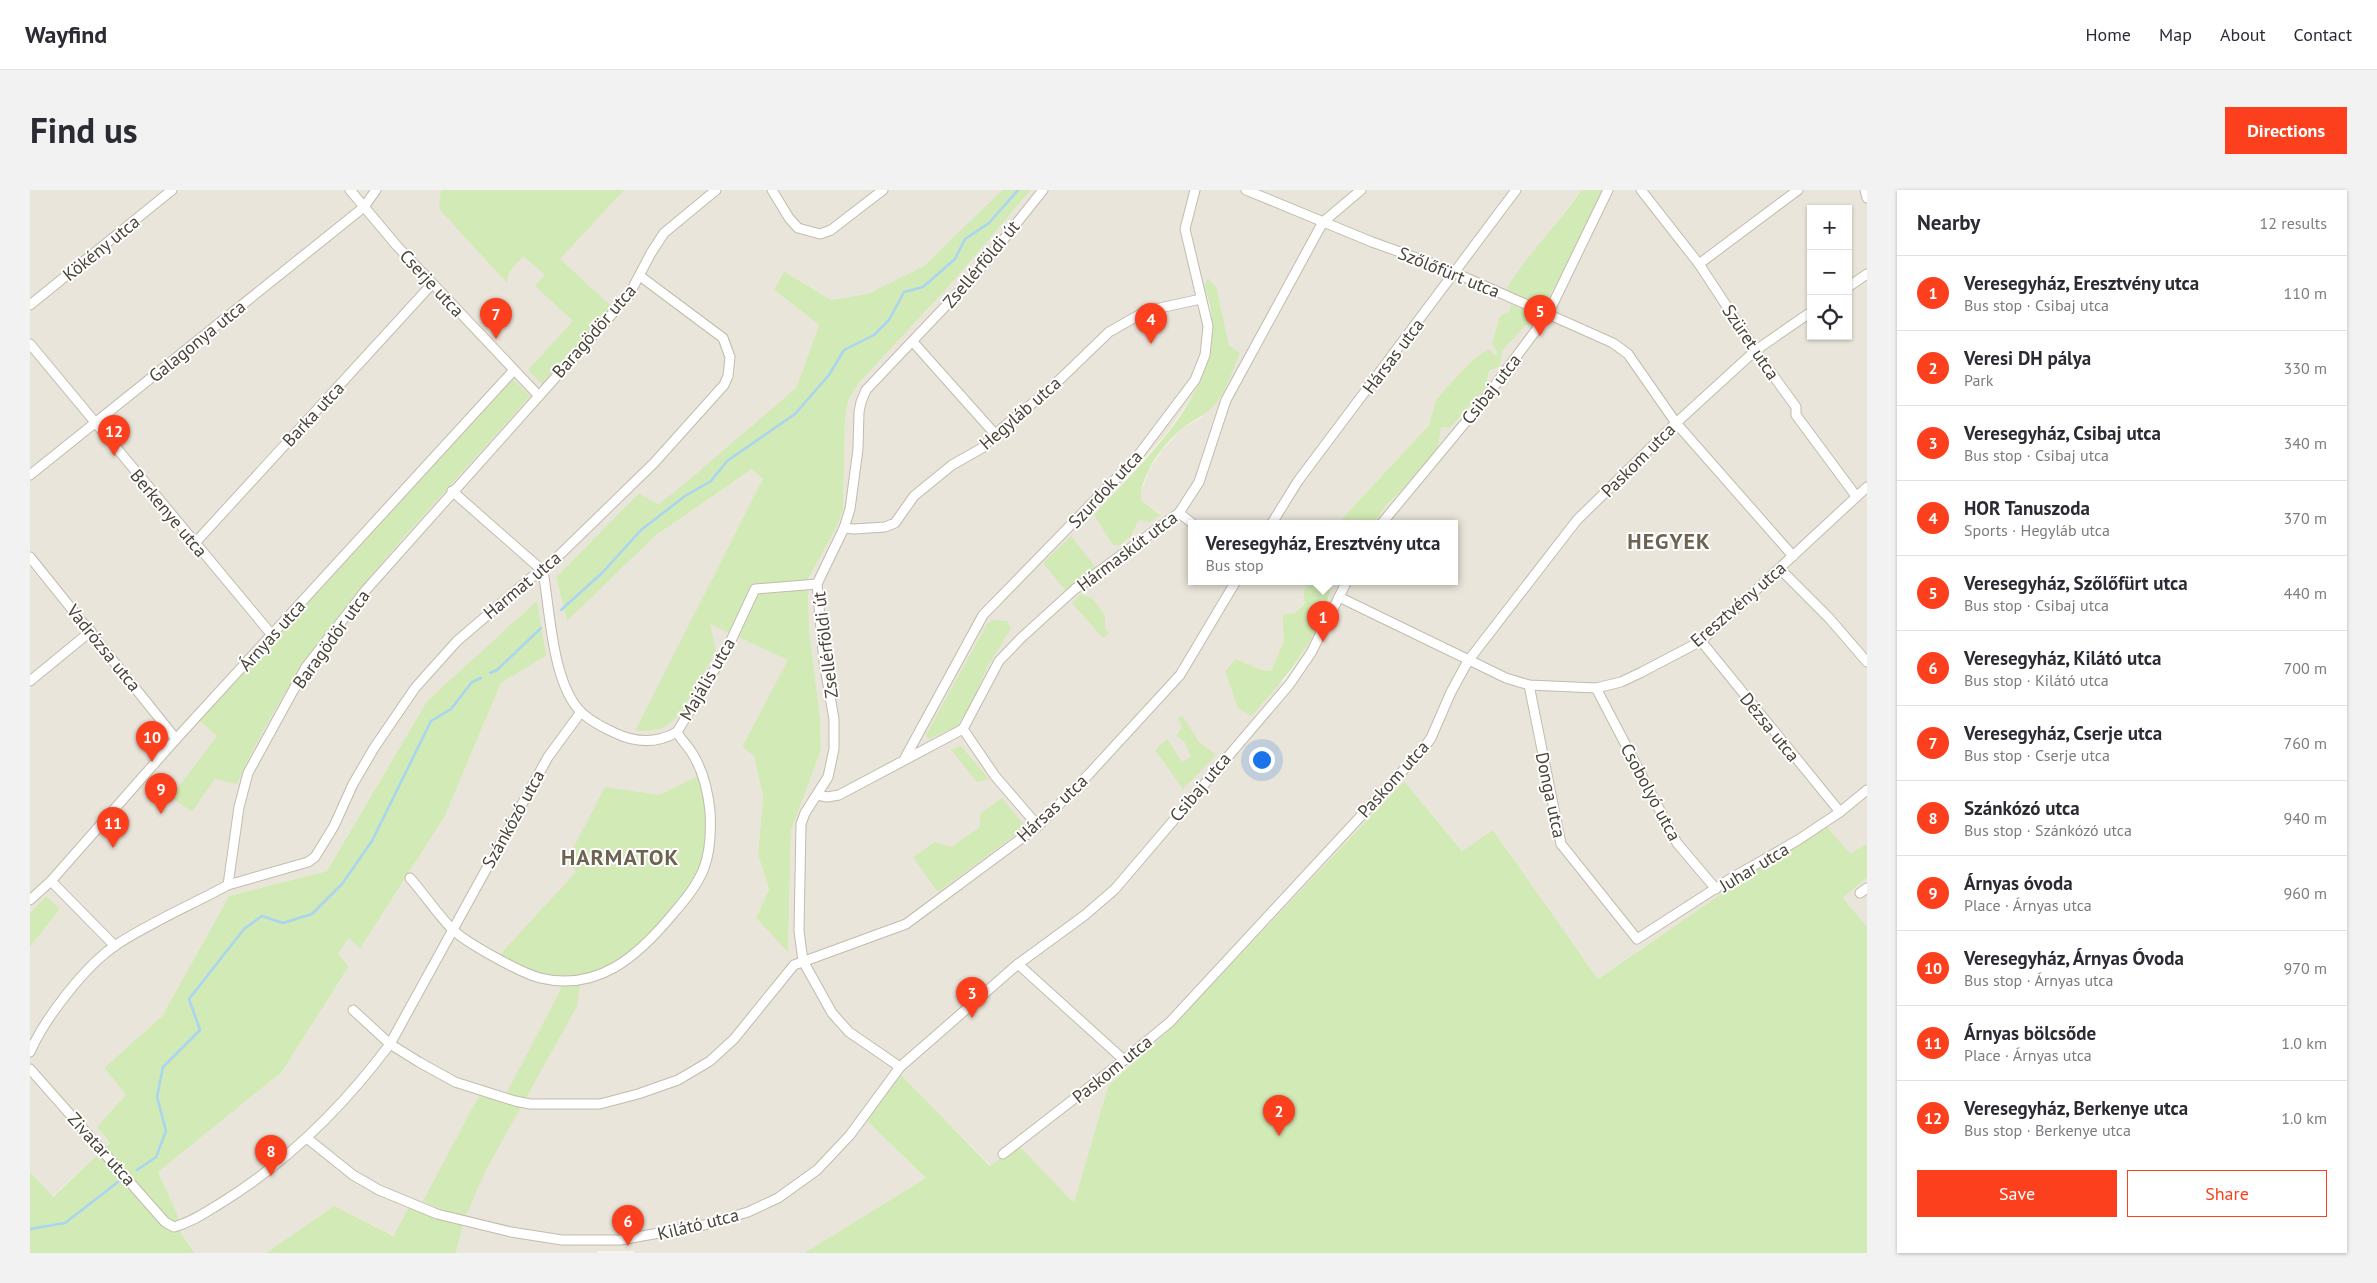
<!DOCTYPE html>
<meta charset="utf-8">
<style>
body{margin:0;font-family:"PT Sans",sans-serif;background:#f2f2f3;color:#2b2b33}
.controls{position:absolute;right:15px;top:15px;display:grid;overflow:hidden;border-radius:0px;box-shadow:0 1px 4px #0004}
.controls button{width:45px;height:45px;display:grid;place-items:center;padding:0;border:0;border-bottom:1px solid #e1e1e2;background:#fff;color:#2b2b33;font:25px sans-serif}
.you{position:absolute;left:1231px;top:569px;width:18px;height:18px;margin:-12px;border:4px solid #fff;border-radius:50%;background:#1a73e8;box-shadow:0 0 0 8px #1a73e833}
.badge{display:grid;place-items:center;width:32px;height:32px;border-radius:50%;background:#fc3f1d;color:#fff;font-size:16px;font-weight:700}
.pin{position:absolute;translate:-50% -41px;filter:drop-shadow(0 1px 2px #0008)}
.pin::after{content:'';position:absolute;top:26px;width:18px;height:15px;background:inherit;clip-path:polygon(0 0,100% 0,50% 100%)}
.popup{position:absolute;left:1158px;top:330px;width:270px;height:65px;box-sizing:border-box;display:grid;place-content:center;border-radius:0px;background:#fff;filter:drop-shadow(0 1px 4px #0005);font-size:16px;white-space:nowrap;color:#7c7c81}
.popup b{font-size:19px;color:#2b2b33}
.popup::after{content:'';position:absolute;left:50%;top:100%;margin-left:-10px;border:10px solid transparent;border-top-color:#fff}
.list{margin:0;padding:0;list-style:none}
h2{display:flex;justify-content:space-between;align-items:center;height:65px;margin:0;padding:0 20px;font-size:21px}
h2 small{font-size:16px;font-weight:400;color:#7c7c81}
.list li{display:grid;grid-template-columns:32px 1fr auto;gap:15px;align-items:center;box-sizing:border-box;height:75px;padding:0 20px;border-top:1px solid #e1e1e2}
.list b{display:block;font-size:19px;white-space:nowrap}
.list p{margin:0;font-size:16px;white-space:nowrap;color:#7c7c81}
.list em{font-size:16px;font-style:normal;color:#7c7c81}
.actions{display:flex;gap:10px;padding:15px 20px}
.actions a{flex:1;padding:11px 0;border:1px solid #fc3f1d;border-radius:0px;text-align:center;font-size:18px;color:#fc3f1d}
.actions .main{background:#fc3f1d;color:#fff}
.icon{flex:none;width:28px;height:28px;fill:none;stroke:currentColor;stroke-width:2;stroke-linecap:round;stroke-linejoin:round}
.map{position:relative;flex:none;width:1837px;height:1063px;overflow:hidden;border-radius:0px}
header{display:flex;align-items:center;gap:30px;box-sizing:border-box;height:70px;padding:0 25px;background:#fff;border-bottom:1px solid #e1e1e2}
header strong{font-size:24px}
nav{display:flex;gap:28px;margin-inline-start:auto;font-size:18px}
.intro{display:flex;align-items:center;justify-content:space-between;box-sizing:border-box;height:120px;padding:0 30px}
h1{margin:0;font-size:35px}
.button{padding:12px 22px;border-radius:0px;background:#fc3f1d;color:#fff;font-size:18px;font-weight:700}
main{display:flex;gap:30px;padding:0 30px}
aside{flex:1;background:#fff;border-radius:0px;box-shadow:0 1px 4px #0004}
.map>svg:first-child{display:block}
</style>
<header>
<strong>Wayfind</strong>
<nav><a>Home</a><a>Map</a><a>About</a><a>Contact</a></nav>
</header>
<div class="intro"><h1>Find us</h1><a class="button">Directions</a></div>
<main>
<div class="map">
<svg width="1837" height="1063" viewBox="0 0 1837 1063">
<rect width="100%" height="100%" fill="#f6f3ec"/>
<g fill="#eae5da" fill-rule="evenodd">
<path d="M0 0H972L894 76 837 104 801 110 754 81 744 100 789 135 766 198 647 300 628 314 609 303 526 387 537 430 625 346 722 279 734 289 606 540H620L680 433 759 470 712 557 724 566 733 607 728 665 739 699 726 728 758 761 761 641 791 560 790 528 779 438 778 389 805 340 813 321 815 232 818 211 828 194 920 95 1001 0H1551L1477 99 1513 117 1573 0H1837V654L1820 665 1794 633 1568 789 1463 640 1433 662 1374 591 1138 841 1078 896 1044 1014 988 956 961 976 871 886 836 930 896 988 774 1063H605L604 1061H567V1063H426L434 1030 365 1046 304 1016 236 1063H165L152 1045 147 1023 128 982 252 882 319 776 308 764 319 748 330 759 415 626 471 493 516 466 397 511 297 681 199 706 132 826 74 878 97 906 67 937 80 953 22 1007 0 982V757L30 719 16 706 0 723ZM1781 19H1818V146H1781ZM1174 97 1187 99 1199 157 1210 163 1172 227 1153 238 1133 259 1119 280 1111 302V310L1131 324 1109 330 1101 346 1091 355 1064 325 1136 244 1171 194 1180 167 1183 146 1177 105ZM1480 121 1505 125 1471 161 1470 176 1459 181 1456 198 1420 238 1411 236 1390 284 1357 314 1344 333H1424V391H1297L1301 397 1298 413 1274 461 1255 490 1209 518 1206 508V469L1229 479 1241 481 1254 450 1252 426 1265 423 1275 412 1273 402 1280 391H1162V333H1308L1399 235 1406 210 1441 171 1458 159 1466 167 1467 162 1462 153 1470 126Z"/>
<polygon points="1837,688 1837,737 1813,708"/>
</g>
<g fill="#d2eab5">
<polygon points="411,0 594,0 530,69 582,117 512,194 498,180 543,131 505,96 515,85 493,66 479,82 477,93 409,19"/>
<path d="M972 0H1001L920 95 828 194 818 211 815 232 813 321 805 340 778 389 779 438 790 528 791 560 761 641 758 762 726 728 739 699 728 665 733 607 724 566 712 557 758 470 680 434 686 461C676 478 652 528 636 536 627 541 615 541 605 541L733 289 722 279 625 346 537 431 526 387 609 303 628 314 647 300 766 198 789 135 744 100 754 81 801 110 837 104 894 76Z"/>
<path d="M1551 0H1573L1543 64 1513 117 1476 99C1498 63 1528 35 1551 0Z"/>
<path d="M1178 88 1187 99 1199 156 1210 163C1203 179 1197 199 1187 212 1178 224 1165 229 1153 238 1134 253 1110 284 1111 310L1131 325 1119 332 1109 330 1101 346 1091 355H1083L1064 325C1117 266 1211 186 1174 97Z"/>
<polygon points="1481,114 1505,125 1472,161 1470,176 1459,181 1456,198 1420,238 1411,237 1407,262 1390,284 1357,314 1344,333 1308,333 1399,235 1406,210 1419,195 1441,171 1458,159 1466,166 1467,162 1462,153 1470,126 1480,121"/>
<path d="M483 189 500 206C392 331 275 439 207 594L185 589 162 622 141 607 187 546 169 530 214 483Z"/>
<polygon points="1041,346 1067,379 1036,401 1013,373"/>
<path d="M1280 391H1297L1301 397C1291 448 1255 489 1221 526L1208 518 1195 481 1206 469 1229 479 1241 481 1254 450 1252 425 1265 423 1275 413 1273 402Z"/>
<polygon points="1051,404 1062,408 1075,425 1075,438 1079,443 1073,448 1042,413"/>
<polygon points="507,411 516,466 471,493 415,626 330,759 319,748 308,764 319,776 252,882 128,982 147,1023 152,1045 165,1063 0,1063 0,982 23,1007 80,953 67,937 96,905 74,878 132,826 199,706 297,681 397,511"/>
<polygon points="964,430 977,431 981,439 957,477 942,514 927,536 899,549 896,545 957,434"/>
<polygon points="1152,525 1169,552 1186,565 1153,599 1125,560 1137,549 1152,572 1161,567 1154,551 1146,546 1152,537 1148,529"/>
<polygon points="931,556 959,589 947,592 921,560"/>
<polygon points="672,584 679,632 676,665 668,690 599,770 551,787 547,816 456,980 434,1030 426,1063 236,1063 304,1016 364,1046 381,1013 431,1029 393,1011 450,904 474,908 530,801 533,791 494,782 467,768 546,682 537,670 575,597 629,605"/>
<polygon points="1374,591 1432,661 1463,640 1568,789 1794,633 1820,664 1837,654 1837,688 1813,708 1837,737 1837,1063 774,1063 896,988 836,930 871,885 960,976 988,955 1044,1013 1078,896 1138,841"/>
<polygon points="972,608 996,637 908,702 883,667 905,652 921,657 950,637 950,624"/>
<polygon points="16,706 30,719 0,757 0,723"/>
</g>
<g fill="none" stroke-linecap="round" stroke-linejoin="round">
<g stroke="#a9d4f2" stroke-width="2.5">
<polyline points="531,420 573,382 611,340 655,306 681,291 697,271 765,224 799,185 814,160 844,145 859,130 874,102 893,97 925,69 935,49 959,33 988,0"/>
<polyline points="460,483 467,480 511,438"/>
<polyline points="107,980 126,967 136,941 127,907 133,877 170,840 159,809 214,739 232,726 253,733 282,724 312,694 342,651 401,531 421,519 442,492 451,488"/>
<polyline points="0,1039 35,1033 88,992"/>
</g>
<g stroke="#c2bbae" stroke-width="11">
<g id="minor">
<polyline points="320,0 367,56 508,205"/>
<polyline points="742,0 759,28 768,38 790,44 801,40 853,0"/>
<polyline points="1216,0 1342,52 1412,77 1583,153 1598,164 1646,233 1763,366"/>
<polyline points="1611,0 1669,74 1734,173 1766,217 1766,225 1826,306"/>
<polyline points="1835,0 1837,8"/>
<polyline points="1669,74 1768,0"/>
<polyline points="1818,97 1837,84"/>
<polyline points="0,115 142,0"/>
<polyline points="883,152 965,244"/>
<polyline points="0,154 242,445"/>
<polyline points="0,285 334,17 346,0"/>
<polyline points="422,301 513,381"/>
<polyline points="1149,323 1162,333"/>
<polyline points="1242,333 1268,291 1486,0"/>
<polyline points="1352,333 1454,210 1518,124 1578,0"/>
<polyline points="814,338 824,339 855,337 865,333 884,306 922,275 952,258 965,244 1021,198 1079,142 1116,121 1171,109"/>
<polyline points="165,353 402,94"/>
<polyline points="0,367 146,549"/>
<polyline points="1750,379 1799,428 1837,472"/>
<path d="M513 381C520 420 522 495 552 523 561 531 574 538 585 543 606 553 626 554 647 542L697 459 725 399 787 394"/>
<polyline points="1309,407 1476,488 1499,495 1566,498 1591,492 1612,482 1671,451 1837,297"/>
<polyline points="1671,451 1810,622"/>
<polyline points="0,491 61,441"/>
<polyline points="1499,495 1531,654 1607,749 1700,689 1768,650 1810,622 1837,600"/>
<polyline points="1566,498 1647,653 1686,699"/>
<polyline points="933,539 965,586 1008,636"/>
<polyline points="875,568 953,425 1107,267 1165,190 1175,165 1178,136 1155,39 1165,0"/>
<polyline points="787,605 797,607 809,605 933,539 969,471 991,448 1045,399 1149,323 1169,292 1196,210 1293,32 1331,0"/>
<path d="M380 688C394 704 406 722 421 738 434 752 491 783 510 788 568 802 608 766 642 725 654 711 667 696 674 678 680 662 681 638 680 621 678 602 673 580 662 563 658 556 651 550 647 542"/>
<polyline points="21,691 85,756"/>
<polyline points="198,695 278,672 285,667 304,636 323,594 344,558 385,498 427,451 502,387 513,381 624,273 694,195 698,186 700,167 693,148 610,86"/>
<polyline points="1830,703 1837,698"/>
<polyline points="0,710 21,691 146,549 484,180"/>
<polyline points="988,774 1094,870"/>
<polyline points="323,820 360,854 389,872 425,892 485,911 500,914 570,914 608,904 648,890 680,871 704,849 764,775 876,734 1008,636 1059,584 1150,485 1206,391"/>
<path d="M0 862C15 828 55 776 86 755 121 732 161 715 198 695L209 617 218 583 276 477 335 401 599 105 621 63 634 43 686 0"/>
<polyline points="870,877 819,842 802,823 773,771 769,741 771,634 775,623 798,587 804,559 804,529 794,472 787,394 814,338 820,319 828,259 829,222 831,212 836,200 946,84 1013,0"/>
<path d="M0 879 135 1032 144 1037C162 1032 176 1022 191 1013 259 971 313 917 360 854L518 567 551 522"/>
<polyline points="278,949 323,985 349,1000 407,1024 481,1042 532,1050 590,1050 674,1035 718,1022 748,1008 787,980 820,945 870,877 988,774 1055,725 1085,699 1259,495 1281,463 1317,391"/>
<polyline points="973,964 1094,870 1140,832 1393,559 1401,548 1421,502 1438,471 1547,330 1646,233 1726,160 1781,122"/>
</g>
</g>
<use href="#minor" stroke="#fff" stroke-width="9"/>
</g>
<g text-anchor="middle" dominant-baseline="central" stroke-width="4" stroke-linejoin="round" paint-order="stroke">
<g font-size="18" fill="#4b4439" stroke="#fff">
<text transform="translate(71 58) rotate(-39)">Kökény utca</text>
<text transform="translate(951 74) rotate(-50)">Zsellérföldi út</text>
<text transform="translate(1419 82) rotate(22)">Szőlőfürt utca</text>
<text transform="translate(402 93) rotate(47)">Cserje utca</text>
<text transform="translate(564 141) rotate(-49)">Baragödör utca</text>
<text transform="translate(167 151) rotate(-39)">Galagonya utca</text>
<text transform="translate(1721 152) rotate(56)">Szüret utca</text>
<text transform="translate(1363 166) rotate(-53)">Hársas utca</text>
<text transform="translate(1461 199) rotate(-52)">Csibaj utca</text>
<text transform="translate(990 223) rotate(-41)">Hegyláb utca</text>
<text transform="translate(283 224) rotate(-47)">Barka utca</text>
<text transform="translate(1608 270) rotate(-45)">Paskom utca</text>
<text transform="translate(1075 299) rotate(-47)">Szurdok utca</text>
<text transform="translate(139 323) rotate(50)">Berkenye utca</text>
<text transform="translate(1097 361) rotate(-37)">Hármaskút utca</text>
<text transform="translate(492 395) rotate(-40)">Harmat utca</text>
<text transform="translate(1708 414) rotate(-41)">Eresztvény utca</text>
<text transform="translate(242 445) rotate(-48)">Árnyas utca</text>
<text transform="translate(301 449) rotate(-54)">Baragödör utca</text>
<text transform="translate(795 455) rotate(-97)">Zsellérföldi út</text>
<text transform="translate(74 458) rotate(51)">Vadrózsa utca</text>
<text transform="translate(677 489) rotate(-60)">Majális utca</text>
<text transform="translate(1740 537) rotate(51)">Dézsa utca</text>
<text transform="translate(1363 589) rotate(-48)">Paskom utca</text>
<text transform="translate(1170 597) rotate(-50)">Csibaj utca</text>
<text transform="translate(1621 602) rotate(62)">Csobolyó utca</text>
<text transform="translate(1521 605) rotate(78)">Donga utca</text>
<text transform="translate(1022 618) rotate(-43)">Hársas utca</text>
<text transform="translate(483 629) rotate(-61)">Szánkózó utca</text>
<text transform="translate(1724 677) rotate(-31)">Juhar utca</text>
<text transform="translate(1082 879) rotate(-39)">Paskom utca</text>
<text transform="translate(72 959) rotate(48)">Zivatar utca</text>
<text transform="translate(668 1034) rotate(-14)">Kilátó utca</text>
</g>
<g font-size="22" font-weight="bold" letter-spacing="1" fill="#6e6250" stroke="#fff">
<text x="1639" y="351">HEGYEK</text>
<text x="590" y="667">HARMATOK</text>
</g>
</g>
</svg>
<div class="controls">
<button>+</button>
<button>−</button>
<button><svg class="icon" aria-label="locate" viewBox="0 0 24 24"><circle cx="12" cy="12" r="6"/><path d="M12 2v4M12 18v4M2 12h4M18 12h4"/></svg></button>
</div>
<div class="you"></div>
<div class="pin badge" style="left:1293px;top:452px">1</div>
<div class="popup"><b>Veresegyház, Eresztvény utca</b>Bus stop</div>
<div class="pin badge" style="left:1249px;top:946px">2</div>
<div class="pin badge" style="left:942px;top:828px">3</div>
<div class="pin badge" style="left:1121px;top:154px">4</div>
<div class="pin badge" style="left:1510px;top:146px">5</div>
<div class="pin badge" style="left:598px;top:1056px">6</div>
<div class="pin badge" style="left:466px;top:149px">7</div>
<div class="pin badge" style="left:241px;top:986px">8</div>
<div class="pin badge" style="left:131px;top:624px">9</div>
<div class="pin badge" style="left:122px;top:572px">10</div>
<div class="pin badge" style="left:83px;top:658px">11</div>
<div class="pin badge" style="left:84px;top:266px">12</div>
</div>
<aside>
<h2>Nearby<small>12 results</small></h2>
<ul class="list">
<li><span class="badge">1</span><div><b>Veresegyház, Eresztvény utca</b><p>Bus stop · Csibaj utca</p></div><em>110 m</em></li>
<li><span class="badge">2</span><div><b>Veresi DH pálya</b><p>Park</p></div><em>330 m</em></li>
<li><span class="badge">3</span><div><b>Veresegyház, Csibaj utca</b><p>Bus stop · Csibaj utca</p></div><em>340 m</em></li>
<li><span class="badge">4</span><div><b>HOR Tanuszoda</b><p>Sports · Hegyláb utca</p></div><em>370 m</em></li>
<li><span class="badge">5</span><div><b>Veresegyház, Szőlőfürt utca</b><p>Bus stop · Csibaj utca</p></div><em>440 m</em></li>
<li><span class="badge">6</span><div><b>Veresegyház, Kilátó utca</b><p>Bus stop · Kilátó utca</p></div><em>700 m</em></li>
<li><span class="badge">7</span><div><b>Veresegyház, Cserje utca</b><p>Bus stop · Cserje utca</p></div><em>760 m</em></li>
<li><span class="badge">8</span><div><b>Szánkózó utca</b><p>Bus stop · Szánkózó utca</p></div><em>940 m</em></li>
<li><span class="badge">9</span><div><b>Árnyas óvoda</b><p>Place · Árnyas utca</p></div><em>960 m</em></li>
<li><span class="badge">10</span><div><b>Veresegyház, Árnyas Óvoda</b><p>Bus stop · Árnyas utca</p></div><em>970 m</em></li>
<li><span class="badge">11</span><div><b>Árnyas bölcsőde</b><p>Place · Árnyas utca</p></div><em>1.0 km</em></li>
<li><span class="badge">12</span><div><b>Veresegyház, Berkenye utca</b><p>Bus stop · Berkenye utca</p></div><em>1.0 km</em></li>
</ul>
<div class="actions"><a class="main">Save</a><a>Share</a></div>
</aside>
</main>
